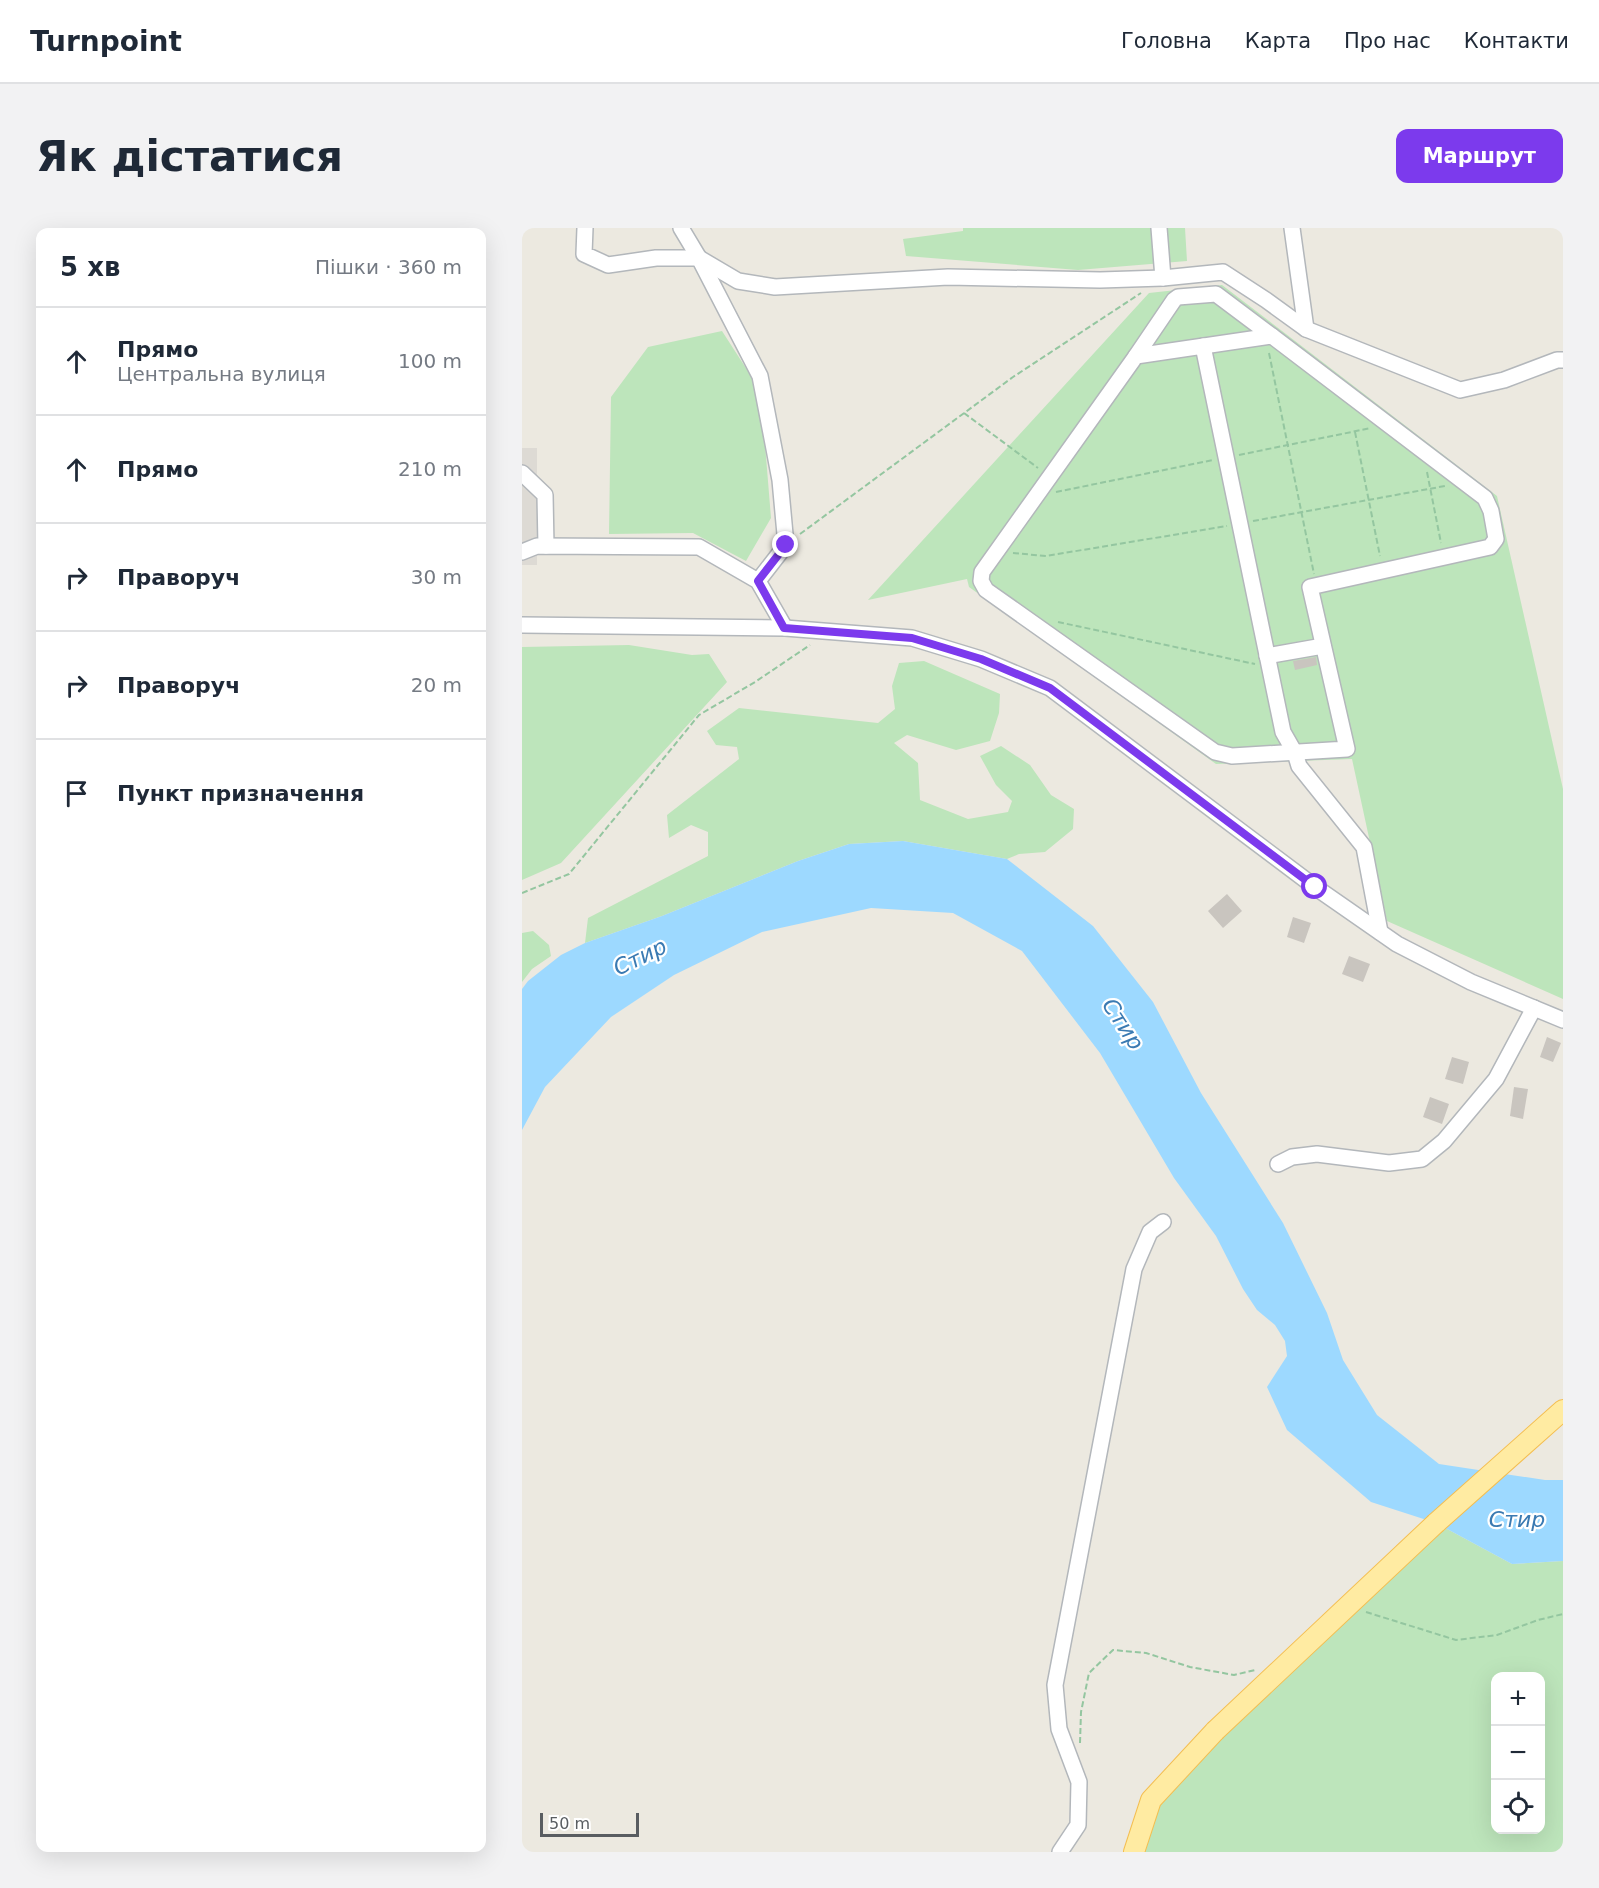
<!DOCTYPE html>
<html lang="uk">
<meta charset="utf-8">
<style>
body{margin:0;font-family:"DejaVu Sans",sans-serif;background:#f2f2f3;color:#1f2937}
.controls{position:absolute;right:18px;bottom:18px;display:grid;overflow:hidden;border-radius:12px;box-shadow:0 6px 24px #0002}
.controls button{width:54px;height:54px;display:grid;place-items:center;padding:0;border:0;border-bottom:2px solid #e0e1e3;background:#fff;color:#1f2937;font:30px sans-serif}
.scale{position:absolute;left:18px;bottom:15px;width:99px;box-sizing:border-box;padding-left:6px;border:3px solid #595d61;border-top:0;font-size:16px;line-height:21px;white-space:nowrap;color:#595d61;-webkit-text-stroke:4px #fff;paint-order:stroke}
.stop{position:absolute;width:18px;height:18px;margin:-14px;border:4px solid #7c3aed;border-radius:50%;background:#fff}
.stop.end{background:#7c3aed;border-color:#fff;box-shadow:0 2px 6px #0008}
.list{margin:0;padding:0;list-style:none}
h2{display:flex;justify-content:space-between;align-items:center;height:78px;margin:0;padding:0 24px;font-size:26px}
h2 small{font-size:20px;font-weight:400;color:#747a83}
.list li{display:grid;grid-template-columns:39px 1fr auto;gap:18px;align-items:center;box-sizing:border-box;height:108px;padding:0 24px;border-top:2px solid #e0e1e3}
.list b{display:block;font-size:22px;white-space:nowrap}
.list p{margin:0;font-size:20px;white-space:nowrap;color:#747a83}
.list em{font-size:20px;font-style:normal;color:#747a83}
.icon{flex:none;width:33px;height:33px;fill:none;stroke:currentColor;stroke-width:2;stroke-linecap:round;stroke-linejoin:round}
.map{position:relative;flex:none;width:1041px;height:1624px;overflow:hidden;border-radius:12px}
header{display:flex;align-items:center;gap:36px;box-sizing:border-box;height:84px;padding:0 30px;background:#fff;border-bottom:2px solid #e0e1e3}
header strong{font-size:28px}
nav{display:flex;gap:33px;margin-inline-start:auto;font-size:21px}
.intro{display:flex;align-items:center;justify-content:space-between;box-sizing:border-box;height:144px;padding:0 36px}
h1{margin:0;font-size:42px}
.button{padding:15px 27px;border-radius:12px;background:#7c3aed;color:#fff;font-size:21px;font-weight:700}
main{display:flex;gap:36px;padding:0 36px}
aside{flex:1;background:#fff;border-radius:12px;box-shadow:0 6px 24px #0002}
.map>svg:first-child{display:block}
</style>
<header>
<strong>Turnpoint</strong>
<nav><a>Головна</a><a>Карта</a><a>Про нас</a><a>Контакти</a></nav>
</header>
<div class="intro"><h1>Як дістатися</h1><a class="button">Маршрут</a></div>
<main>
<aside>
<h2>5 хв<small>Пішки · 360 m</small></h2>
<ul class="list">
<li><svg class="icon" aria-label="ahead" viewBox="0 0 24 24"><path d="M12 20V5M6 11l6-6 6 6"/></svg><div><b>Прямо</b><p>Центральна вулиця</p></div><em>100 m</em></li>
<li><svg class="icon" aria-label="ahead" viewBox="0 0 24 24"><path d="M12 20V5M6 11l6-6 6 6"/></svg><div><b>Прямо</b></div><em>210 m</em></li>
<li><svg class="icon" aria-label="right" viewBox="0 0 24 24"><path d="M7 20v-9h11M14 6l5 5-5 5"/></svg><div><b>Праворуч</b></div><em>30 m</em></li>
<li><svg class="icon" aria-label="right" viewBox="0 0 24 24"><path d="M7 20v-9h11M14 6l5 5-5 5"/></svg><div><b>Праворуч</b></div><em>20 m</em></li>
<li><svg class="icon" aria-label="arrive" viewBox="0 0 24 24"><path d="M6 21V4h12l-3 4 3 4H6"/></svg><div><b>Пункт призначення</b></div></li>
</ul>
</aside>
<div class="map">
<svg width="1041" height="1624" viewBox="0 0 1041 1624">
<rect width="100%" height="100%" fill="#ece9e0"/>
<rect fill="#dddad4" x="0" y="220" width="15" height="117"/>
<g fill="#bde5bb" fill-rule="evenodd">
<polygon points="441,0 663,0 665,33 556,42 384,28 381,11 441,3"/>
<polygon points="700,57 975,268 1041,561 1041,771 865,693 830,531 694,536 447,359 445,351 346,372 627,65"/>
<polygon points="200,103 231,151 242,204 249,290 224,333 171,305 87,306 89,169 126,119"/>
<polygon points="107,417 170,427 187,426 205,454 39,635 0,652 0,419"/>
<polygon points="402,433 478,466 477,485 468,513 434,522 385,507 372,515 396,535 398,572 446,591 486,584 490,573 474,557 458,528 479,518 508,537 529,567 552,581 551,601 523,624 497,626 485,631 381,613 327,616 276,633 140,688 63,715 66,690 186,628 186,604 169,597 147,610 145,587 217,531 215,519 194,517 185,503 217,480 356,495 373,481 370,458 377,435"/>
<polygon points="11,703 27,717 29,728 10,741 0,754 0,705"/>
<path d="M914 1295 990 1336 1041 1333V1624H612L629 1572ZM974 1448H1018V1602H974Z"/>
</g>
<polygon fill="#9dd9ff" points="381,613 485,631 571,698 631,774 679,865 761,995 805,1085 821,1132 855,1187 917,1236 1023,1252 1041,1252 1041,1333 990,1336 914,1295 849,1274 765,1202 745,1159 765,1128 763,1113 753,1097 735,1082 721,1061 694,1008 652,950 578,825 500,723 431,685 349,680 240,704 152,747 89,789 23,859 0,902 0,761 6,753 39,727 63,715 140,688 276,633 327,616"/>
<g fill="#c9c5bf">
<polygon points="794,429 795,437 773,442 771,433"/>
<polygon points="705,666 720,683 701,700 686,683"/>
<polygon points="771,689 789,695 782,715 765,709"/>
<polygon points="827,728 848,736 841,754 820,746"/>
<polygon points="1025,809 1039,815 1031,834 1018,829"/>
<polygon points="930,829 947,834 941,856 923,851"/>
<polygon points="992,859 1006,861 1001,891 988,888"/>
<polygon points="908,869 927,876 920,896 901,889"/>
</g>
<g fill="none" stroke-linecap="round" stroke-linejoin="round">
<g stroke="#b3b7bb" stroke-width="18">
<g id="minor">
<polyline points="63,0 62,26 86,37 134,30 177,30 216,53 253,59 426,49 578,52 641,50 701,44 744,72 784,101 938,162 982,152 1035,132 1041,132"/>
<polyline points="159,0 177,30 238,148 258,252 264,317 236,353"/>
<polyline points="637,0 641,50"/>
<polyline points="770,0 784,101"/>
<polygon points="750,108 963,270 969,283 974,311 968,319 788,359 825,521 710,528 693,524 464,362 459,353 460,344 614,128"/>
<polyline points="681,118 761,504 773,525 777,538 842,619 858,704"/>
<polyline points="614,128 652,72 656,69 694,66 750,108"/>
<polyline points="0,245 23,267 24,318"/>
<polyline points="0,324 15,318 177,319 236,353 263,400"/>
<polyline points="0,397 263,400 390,410 459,431 528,460 793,659 875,716 949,754 1041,792"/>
<polyline points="745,428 801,418"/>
<polyline points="756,936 770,929 795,926 867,935 900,931 922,913 974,851 1012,780"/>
<polyline points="538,1624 556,1597 557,1554 537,1501 533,1457 612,1041 628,1004 641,994"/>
</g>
</g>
<g stroke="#f4be51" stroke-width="22">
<g id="major">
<polyline points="914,1295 1041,1182"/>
<polyline points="612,1624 629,1572 693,1503"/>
</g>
</g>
<g stroke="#94c6a0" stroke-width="2" stroke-dasharray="6 3" stroke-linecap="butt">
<polyline points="747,125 792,346"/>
<polyline points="442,185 516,240"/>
<polyline points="833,204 858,328"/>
<polyline points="717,227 849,200"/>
<polyline points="905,244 919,315"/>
<polyline points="534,264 691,232"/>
<polyline points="731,293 923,258"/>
<polyline points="278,306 491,149 619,65"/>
<polyline points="491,325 524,328 705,298"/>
<polyline points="536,394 733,436"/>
<polyline points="0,665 47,646 177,487 233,454 288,417"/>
<polyline points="844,1384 934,1412 975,1407 1016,1392 1041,1386"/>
<polyline points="558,1515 559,1484 567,1445 591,1422 624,1425 668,1439 712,1447 733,1442"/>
</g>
<use href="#minor" stroke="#fff" stroke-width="15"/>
<use href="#major" stroke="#ffeba2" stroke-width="20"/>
<g stroke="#f4be51" stroke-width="22" stroke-linecap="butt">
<polyline id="major-bridge" points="693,1503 914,1295"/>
</g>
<use href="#major-bridge" stroke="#ffeba2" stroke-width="20"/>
</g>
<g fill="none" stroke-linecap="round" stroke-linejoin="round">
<polyline stroke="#7c3aed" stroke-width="8" points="264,317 236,353 262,400 390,410 459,431 528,460 793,659"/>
</g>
<g text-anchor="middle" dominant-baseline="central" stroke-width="4.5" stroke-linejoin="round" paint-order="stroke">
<g font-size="22" font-style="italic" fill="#3a7ab2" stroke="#fff">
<text transform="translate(118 729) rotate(-26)">Стир</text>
<text transform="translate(601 796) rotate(57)">Стир</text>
<text x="995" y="1291">Стир</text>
</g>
</g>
</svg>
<div class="controls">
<button>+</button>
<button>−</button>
<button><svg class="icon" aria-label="locate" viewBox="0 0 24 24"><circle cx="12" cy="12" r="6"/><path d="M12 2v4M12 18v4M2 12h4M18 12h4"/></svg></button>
</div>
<div class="scale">50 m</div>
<div class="stop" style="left:793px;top:659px"></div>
<div class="stop end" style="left:264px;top:317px"></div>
</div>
</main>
